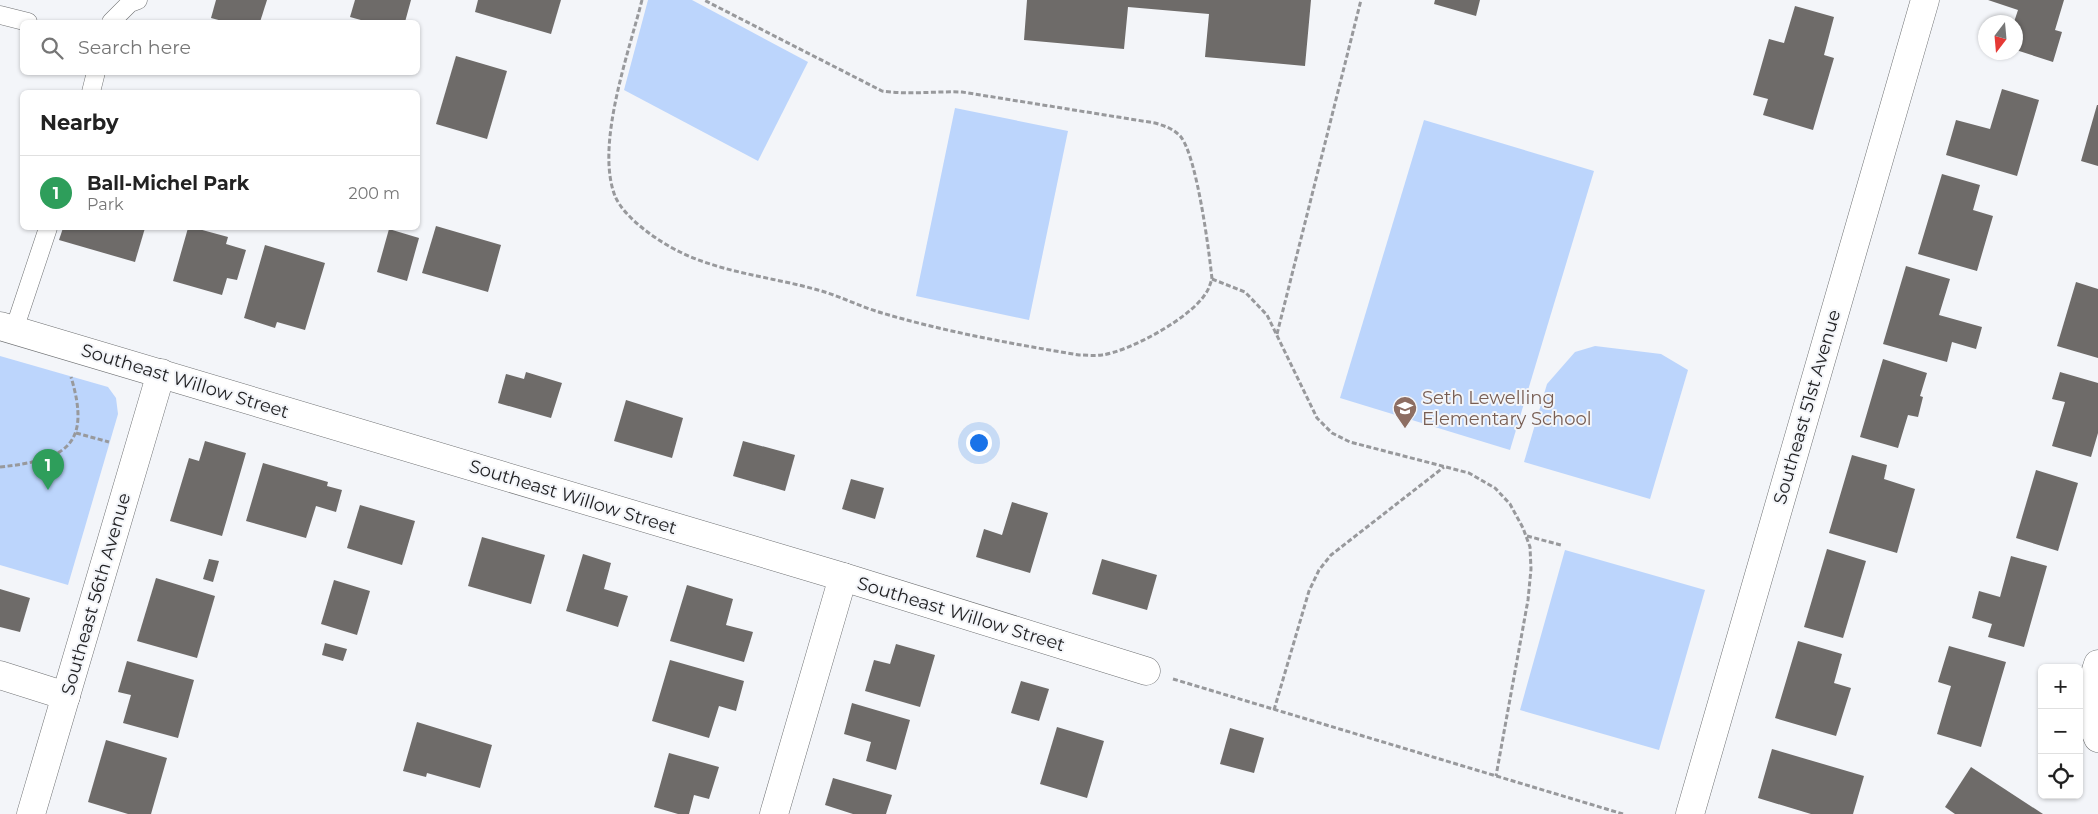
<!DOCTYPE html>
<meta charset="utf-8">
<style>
body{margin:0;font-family:Montserrat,sans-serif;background:#f6f6f6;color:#222}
.controls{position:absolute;right:15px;bottom:15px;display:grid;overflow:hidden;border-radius:8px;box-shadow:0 1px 4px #0004}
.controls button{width:45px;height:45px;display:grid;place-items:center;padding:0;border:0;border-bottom:1px solid #e0e0e0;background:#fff;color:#222;font:25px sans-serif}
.compass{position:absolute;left:1978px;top:15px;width:45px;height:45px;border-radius:50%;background:#fff;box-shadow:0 1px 4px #0004;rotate:196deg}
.you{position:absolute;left:978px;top:442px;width:18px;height:18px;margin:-12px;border:4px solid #fff;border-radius:50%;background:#1a73e8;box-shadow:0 0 0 8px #1a73e833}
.badge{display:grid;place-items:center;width:32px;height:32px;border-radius:50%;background:#117ac5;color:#fff;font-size:16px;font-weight:700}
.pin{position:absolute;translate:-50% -41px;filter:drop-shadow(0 1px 2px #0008)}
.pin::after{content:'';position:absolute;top:26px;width:18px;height:15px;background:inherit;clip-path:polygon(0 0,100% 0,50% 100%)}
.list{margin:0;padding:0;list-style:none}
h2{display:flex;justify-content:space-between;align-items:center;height:65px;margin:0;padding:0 20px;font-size:21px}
h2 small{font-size:16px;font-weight:400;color:#767676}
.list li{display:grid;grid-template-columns:32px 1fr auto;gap:15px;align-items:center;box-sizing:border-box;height:75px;padding:0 20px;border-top:1px solid #e0e0e0}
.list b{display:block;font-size:19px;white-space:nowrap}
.list p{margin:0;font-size:16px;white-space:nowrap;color:#767676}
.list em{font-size:16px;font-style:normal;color:#767676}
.icon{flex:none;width:28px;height:28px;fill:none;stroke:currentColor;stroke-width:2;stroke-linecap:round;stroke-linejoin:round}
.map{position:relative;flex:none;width:2098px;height:814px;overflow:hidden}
.search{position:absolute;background:#fff;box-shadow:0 1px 4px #0004;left:20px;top:20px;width:400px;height:55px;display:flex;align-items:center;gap:12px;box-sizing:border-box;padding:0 18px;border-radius:8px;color:#767676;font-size:19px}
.panel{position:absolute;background:#fff;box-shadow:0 1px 4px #0004;left:20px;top:90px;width:400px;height:140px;border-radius:8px}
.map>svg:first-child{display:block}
</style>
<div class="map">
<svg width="2098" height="814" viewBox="0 0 2098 814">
<rect width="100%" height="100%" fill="#f3f5f9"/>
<g fill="#bcd5fc">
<polygon points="648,0 692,0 808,62 758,161 624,90"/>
<polygon points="955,108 1068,131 1029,320 916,296"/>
<polygon points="1424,120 1594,171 1510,450 1340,398"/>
<polygon points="1595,346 1661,354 1688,370 1650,499 1524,462 1547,384 1575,352"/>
<polygon points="0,356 108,387 116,398 118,414 68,585 0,565"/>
<polygon points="1565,550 1705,590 1659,750 1520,710"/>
</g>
<g fill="#6e6b69">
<polygon points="216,0 267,0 260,22 226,22 211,18"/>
<polygon points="355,0 411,0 405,22 368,22 350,17"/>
<polygon points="478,0 561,0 551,34 475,12"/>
<polygon points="1027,0 1311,0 1305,66 1205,57 1209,14 1128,7 1124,49 1024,40"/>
<polygon points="1435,0 1480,0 1476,16 1434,4"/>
<polygon points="1988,0 2064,0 2055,30 2062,32 2053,62 2016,50 2016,22 2014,22 2018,10"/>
<polygon points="1795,6 1834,17 1824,55 1834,58 1813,130 1763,115 1768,99 1753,95 1769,39 1784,43"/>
<polygon points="456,56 507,71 487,139 436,124"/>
<polygon points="2002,89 2039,100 2017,176 1946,155 1956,120 1990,129"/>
<polygon points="2097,105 2098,105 2098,166 2081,161"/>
<polygon points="1942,174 1980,185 1973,210 1993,216 1977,271 1918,254"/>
<polygon points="436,226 501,245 488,292 422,273"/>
<polygon points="63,228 145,228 135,262 59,240"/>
<polygon points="188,228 195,228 228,237 226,244 246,250 237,280 227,278 222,295 173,281"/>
<polygon points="389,229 419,238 407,281 377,272"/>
<polygon points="265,245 325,263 305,330 277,322 275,328 244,318"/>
<polygon points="1906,266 1950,279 1939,315 1982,327 1976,349 1952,342 1947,362 1883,344"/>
<polygon points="2076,282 2098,289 2098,358 2057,346"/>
<polygon points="1883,359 1927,373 1920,396 1923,397 1918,417 1908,415 1898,448 1860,437"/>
<polygon points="526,372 562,383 551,418 498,403 506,374 524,379"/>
<polygon points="2060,372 2098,383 2098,433 2091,457 2052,446 2065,402 2052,399"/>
<polygon points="626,400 683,418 672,458 614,441"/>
<polygon points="205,441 246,453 222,536 170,521 189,458 199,461"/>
<polygon points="743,441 795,455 785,491 733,476"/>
<polygon points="1852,455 1887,465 1884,479 1915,489 1897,553 1829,533"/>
<polygon points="263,463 328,482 327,486 342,490 336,512 316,506 306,538 246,521"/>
<polygon points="2036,470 2078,483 2058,551 2016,538"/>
<polygon points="851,479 884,488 875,519 842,509"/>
<polygon points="1012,502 1048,513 1030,573 976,557 984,529 1002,535"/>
<polygon points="360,505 415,521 402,565 347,548"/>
<polygon points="482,537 545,555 531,604 468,586"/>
<polygon points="1827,549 1866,561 1843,638 1804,627"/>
<polygon points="583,554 611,563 604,589 628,596 618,627 566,611"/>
<polygon points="2011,556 2047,566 2024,647 1988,637 1992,624 1972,618 1979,591 2000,597"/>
<polygon points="209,559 219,561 213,582 203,579"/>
<polygon points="1102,559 1157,575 1147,610 1092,594"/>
<polygon points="156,578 215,596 197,658 137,641"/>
<polygon points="334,580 370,591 357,635 321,624"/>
<polygon points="687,585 733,599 726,625 753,632 744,662 670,641"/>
<polygon points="0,589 30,598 20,632 0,627"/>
<polygon points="1798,641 1842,654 1834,683 1851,688 1836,736 1775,718"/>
<polygon points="325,643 347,649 343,661 322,655"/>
<polygon points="896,644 935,655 920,707 865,691 874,660 890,664"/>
<polygon points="1949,646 2006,662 1981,747 1937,734 1951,686 1938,682"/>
<polygon points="670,660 744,681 736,711 719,706 709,738 652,721"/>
<polygon points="127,661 194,680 178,738 123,723 131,695 118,692"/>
<polygon points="1021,681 1049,689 1039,721 1011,713"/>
<polygon points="852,703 910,720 896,770 866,761 871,742 844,734"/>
<polygon points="417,722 492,745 480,788 427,773 426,777 403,771"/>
<polygon points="1057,727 1104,741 1087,798 1040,784"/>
<polygon points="1230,728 1264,738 1254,773 1220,764"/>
<polygon points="106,740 167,758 151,814 128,814 88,802"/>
<polygon points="1772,749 1864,776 1853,814 1811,814 1758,798"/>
<polygon points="669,753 719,767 709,799 694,795 689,814 678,814 654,807"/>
<polygon points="1971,767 2043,814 1955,814 1945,807"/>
<polygon points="833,778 892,795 886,814 853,814 825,805"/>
</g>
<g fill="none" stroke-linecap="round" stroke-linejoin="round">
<g stroke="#6f7173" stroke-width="19">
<g id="lane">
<polyline points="0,15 28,22"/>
<polyline points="111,22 130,3 138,0"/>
<polyline points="91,92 96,72"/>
<polyline points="14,330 48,228"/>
</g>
</g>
<g stroke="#6f7173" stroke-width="29">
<g id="street">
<polyline points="0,326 843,577 1146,671"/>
<path d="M2098 664C2088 696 2083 706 2098 738"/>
<polyline points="0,675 66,696"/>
<polyline points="31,814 161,373"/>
<polyline points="774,814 843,577"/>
<polyline points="1690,814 1925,0"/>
</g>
</g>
<g stroke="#98999c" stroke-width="3" stroke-dasharray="5 2.5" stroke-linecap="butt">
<path d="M642 0C629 52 595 145 615 196 624 218 659 242 680 252 723 273 772 277 818 290 840 296 861 307 882 313 946 332 1013 344 1079 355 1086 355 1094 356 1102 355 1130 351 1191 318 1206 293 1209 289 1210 284 1212 279 1209 250 1197 158 1181 137 1174 129 1165 126 1155 123L962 92C935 91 908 95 882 91L704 0"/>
<polyline points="1212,279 1245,292 1267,315 1317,418 1332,433 1350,442 1469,473 1495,488 1510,504 1523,528 1530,547 1531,569 1528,600 1496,776"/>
<polyline points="1277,334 1361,0"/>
<polyline points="76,433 109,442"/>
<path d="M0 467C65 460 92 446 71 377"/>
<polyline points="1527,536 1561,545"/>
<polyline points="1173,679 1623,814"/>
<polyline points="1274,710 1309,591 1319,570 1331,555 1444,467"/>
</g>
<use href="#lane" stroke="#fff" stroke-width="18"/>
<use href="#street" stroke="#fff" stroke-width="28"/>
</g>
<defs>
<g id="school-pin" transform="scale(1.25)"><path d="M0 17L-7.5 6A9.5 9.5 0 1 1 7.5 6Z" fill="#8d6e63" stroke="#f3f5f9"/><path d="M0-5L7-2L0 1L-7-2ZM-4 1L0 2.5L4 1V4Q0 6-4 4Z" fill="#fff"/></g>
</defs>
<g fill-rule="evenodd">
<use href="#school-pin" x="1405" y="408"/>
</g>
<g text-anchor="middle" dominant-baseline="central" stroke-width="4" stroke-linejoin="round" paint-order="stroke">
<g font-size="18" fill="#222224" stroke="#f3f5f9">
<text transform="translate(185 381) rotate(17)">Southeast Willow Street</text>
<text transform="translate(1807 407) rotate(-74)">Southeast 51st Avenue</text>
<text transform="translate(573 497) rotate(17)">Southeast Willow Street</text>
<text transform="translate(96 594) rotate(-74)">Southeast 56th Avenue</text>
<text transform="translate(961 614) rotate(17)">Southeast Willow Street</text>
</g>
<g font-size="18" fill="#785e54" stroke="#f3f5f9" text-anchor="start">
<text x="1422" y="398">Seth Lewelling<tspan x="1422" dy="21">Elementary School</tspan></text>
</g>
</g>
</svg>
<div class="controls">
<button>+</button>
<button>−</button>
<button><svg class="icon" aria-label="locate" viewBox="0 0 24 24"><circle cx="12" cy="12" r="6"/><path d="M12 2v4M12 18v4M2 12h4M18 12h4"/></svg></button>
</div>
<svg class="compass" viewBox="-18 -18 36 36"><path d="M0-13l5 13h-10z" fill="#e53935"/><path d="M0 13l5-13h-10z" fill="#767676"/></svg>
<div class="you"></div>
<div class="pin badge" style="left:48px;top:490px;background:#2e9e5b">1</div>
<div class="search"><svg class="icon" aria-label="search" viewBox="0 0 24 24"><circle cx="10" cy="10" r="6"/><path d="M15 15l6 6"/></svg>Search here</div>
<section class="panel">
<h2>Nearby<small></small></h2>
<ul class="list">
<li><span class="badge" style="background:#2e9e5b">1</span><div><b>Ball-Michel Park</b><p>Park</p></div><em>200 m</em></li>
</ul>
</section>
</div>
